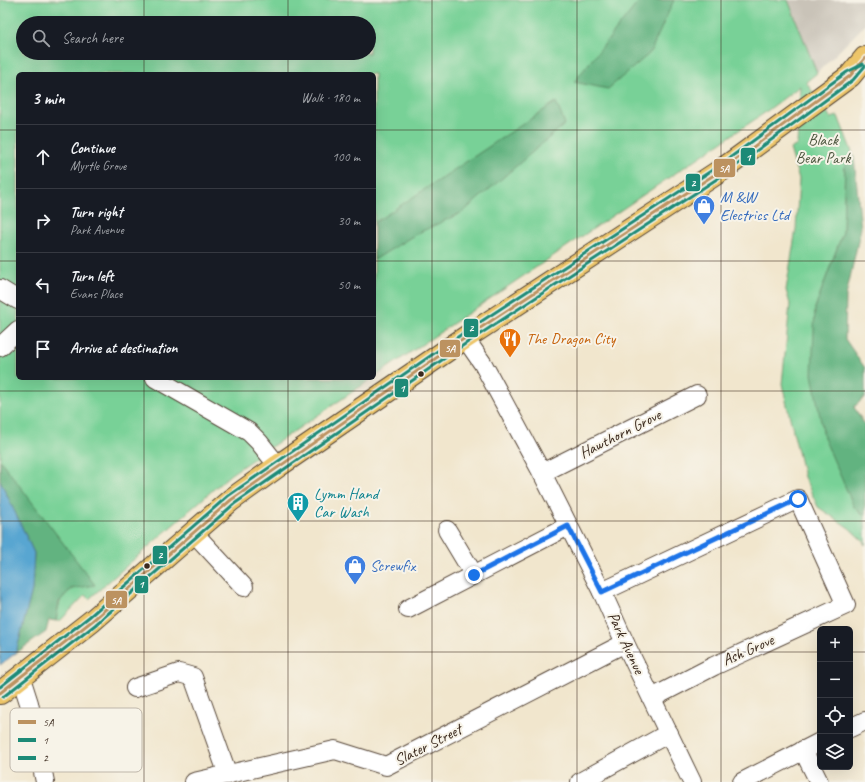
<!DOCTYPE html>
<meta charset="utf-8">
<style>
body{margin:0;font-family:Caveat,sans-serif;background:#242831;color:#f1f3f6}
.controls{position:absolute;right:12px;bottom:12px;display:grid;overflow:hidden;border-radius:6px;box-shadow:0 4px 16px #0002}
.controls button{width:36px;height:36px;display:grid;place-items:center;padding:0;border:0;border-bottom:1px solid #363941;background:#171b24;color:#f1f3f6;font:20px sans-serif}
.stop{position:absolute;width:12px;height:12px;margin:-9px;border:3px solid #1a73e8;border-radius:50%;background:#fff}
.stop.end{background:#1a73e8;border-color:#fff;box-shadow:0 1px 4px #0008}
.list{margin:0;padding:0;list-style:none}
h2{display:flex;justify-content:space-between;align-items:center;height:52px;margin:0;padding:0 16px;font-size:17px}
h2 small{font-size:13px;font-weight:400;color:#9ea1a6}
.list li{display:grid;grid-template-columns:26px 1fr auto;gap:12px;align-items:center;box-sizing:border-box;height:64px;padding:0 16px;border-top:1px solid #363941}
.list b{display:block;font-size:15px;white-space:nowrap}
.list p{margin:0;font-size:13px;white-space:nowrap;color:#9ea1a6}
.list em{font-size:13px;font-style:normal;color:#9ea1a6}
.icon{flex:none;width:22px;height:22px;fill:none;stroke:currentColor;stroke-width:2;stroke-linecap:round;stroke-linejoin:round}
.map{position:relative;flex:none;width:865px;height:782px;overflow:hidden}
.search{position:absolute;background:#171b24;box-shadow:0 4px 16px #0002;left:16px;top:16px;width:360px;height:44px;display:flex;align-items:center;gap:10px;box-sizing:border-box;padding:0 14px;border-radius:22px;color:#9ea1a6;font-size:15px}
.panel{position:absolute;background:#171b24;box-shadow:0 4px 16px #0002;left:16px;top:72px;width:360px;height:308px;border-radius:6px}
.map>svg:first-child{display:block}
</style>
<div class="map">
<svg width="865" height="782" viewBox="0 0 865 782">
<rect width="100%" height="100%" fill="#f7f3e8"/>
<filter id="ink" filterUnits="userSpaceOnUse"><feTurbulence type="fractalNoise" baseFrequency=".025" numOctaves="2"/><feDisplacementMap in="SourceGraphic" scale="8" xChannelSelector="R" yChannelSelector="G"/><feConvolveMatrix kernelMatrix="1 2 1 2 8 2 1 2 1" color-interpolation-filters="sRGB"/></filter>
<filter id="wash" filterUnits="userSpaceOnUse"><feTurbulence type="fractalNoise" baseFrequency=".012" numOctaves="4" result="noise"/><feDisplacementMap in="SourceGraphic" scale="16" xChannelSelector="R" yChannelSelector="G"/><feGaussianBlur stdDeviation="0.9" result="paint"/><feColorMatrix in="noise" values="0 0 0 0 0 0 0 0 0 0 0 0 0 0 0 0 0 1.4 0 .05"/><feComposite in="paint" operator="in"/></filter>
<g filter="url(#wash)">
<rect width="100%" height="100%" fill="#f1e6cd"/>
<polygon fill="#c9c3b8" points="788,0 865,0 865,25 817,73"/>
<path fill="#78d197" stroke="#5a7e5a" fill-rule="evenodd" d="M0 0H788L817 73 806 82 831 118 838 116 854 157 845 162 843 232 815 308 854 507 865 517V545L863 541 849 528 818 507 804 477 782 384 790 304 786 290 796 229 799 179 790 149 797 145 800 86 763 114 374 377V74H18V378H373L231 474 89 599 85 595 60 621H56C59 602 60 592 80 587L0 480ZM23 23H369V53H23Z"/>
<g fill="#62b380" stroke="#4e6e4f">
<polygon points="640,0 674,0 650,53 608,89 574,82"/>
<polygon points="556,102 565,124 463,212 416,234 374,260 374,223"/>
<polygon points="854,157 861,228 846,296 845,339 865,368 865,397 854,407 865,425 865,517 854,507 824,438 812,374 815,308 843,232 845,162"/>
<polygon points="0,460 95,585 71,589 59,602 56,621 49,620 46,632 16,653 32,590 34,553 0,480"/>
</g>
<polygon fill="#58a6d1" stroke="#4a6878" points="0,480 34,553 32,590 16,653 0,665"/>
</g>
<g filter="url(#ink)">
<g fill="none" stroke-linecap="round" stroke-linejoin="round">
<g stroke="#564638" stroke-width="20">
<g id="street">
<polyline points="0,289 18,300"/>
<polyline points="465,338 483,364 542,473 602,592 625,643 692,782"/>
<polyline points="0,347 18,330"/>
<polyline points="155,378 249,432 259,442 278,466"/>
<polyline points="542,473 697,395"/>
<polyline points="447,530 474,575"/>
<polyline points="193,532 244,587"/>
<polyline points="602,592 798,499 846,605 714,666 652,698"/>
<polyline points="408,609 568,526"/>
<polyline points="21,678 29,703 45,782"/>
<polyline points="135,688 179,673 193,677 228,775"/>
<polyline points="850,728 865,721"/>
<polyline points="803,750 819,782"/>
<polyline points="194,782 335,750 386,766 625,643"/>
<polyline points="580,782 669,733"/>
<polyline points="742,782 820,742"/>
</g>
</g>
<g stroke="#564638" stroke-width="24">
<polyline id="highway" points="0,693 92,621 231,500 278,466 465,338 723,169 850,76 865,58"/>
</g>
<use href="#street" stroke="#fff" stroke-width="18"/>
<use href="#highway" stroke="#edc569" stroke-width="22"/>
<g stroke="#f7f3e8" stroke-width="6">
<polyline id="bus-1" points="0,693 92,621 231,500 465,338 723,169 850,76 865,58"/>
</g>
<g stroke="#f7f3e8" stroke-width="6">
<polyline id="bus-2" points="3,697 95,625 234,504 468,342 726,173 853,80 865,66"/>
</g>
<g stroke="#f7f3e8" stroke-width="6">
<polyline id="bus-3" points="0,687 89,617 228,496 462,334 720,165 847,72 863,64"/>
</g>
<use href="#bus-1" stroke="#bc9260" stroke-width="3"/>
<use href="#bus-2" stroke="#1d8a77" stroke-width="3"/>
<use href="#bus-3" stroke="#1d8a77" stroke-width="3"/>
</g>
</g>
<g fill="none" stroke-linecap="round" stroke-linejoin="round" filter="url(#ink)">
<polyline stroke="#1a73e8" stroke-width="5" points="474,575 568,526 602,592 798,499"/>
</g>
<path fill="none" stroke="#3b2a1e" stroke-width="1" stroke-opacity="0.55" d="M144 0V23M288 0V23M432 0V782M577 0V782M721 0V782M144 53V74M288 53V74M0 130H18M374 130H865M0 261H18M374 261H865M144 378V782M288 378V782M0 391H865M0 521H865M0 652H820M850 652H865"/>
<defs>
<g id="shop-pin" transform="scale(1.15)"><path d="M0 17L-7.5 6A9.5 9.5 0 1 1 7.5 6Z" fill="#3f7fe0" stroke="#f7f3e8"/><path d="M-5-2.5h2.3a2.7 3.5 0 0 1 5.4 0H5L5.5 6h-11ZM-1.5-2.5h3a1.5 2.3 0 0 0-3 0Z" fill="#fff"/></g>
<g id="restaurant-pin" transform="scale(1.15)"><path d="M0 17L-7.5 6A9.5 9.5 0 1 1 7.5 6Z" fill="#e8710a" stroke="#f7f3e8"/><path d="M-5-6h1v4h1v-4h1v4h1v-4h1v5L-1.5 .5V6h-2V.5L-5-1ZM5-6V6H3V1.5H1.5Q1.5-4 5-6Z" fill="#fff"/></g>
<g id="building-pin" transform="scale(1.15)"><path d="M0 17L-7.5 6A9.5 9.5 0 1 1 7.5 6Z" fill="#0f9aa8" stroke="#f7f3e8"/><path d="M-4-6H4V6H1V3H-1V6H-4ZM-2.5-4.3h1.7v1.8h-1.7ZM.8-4.3h1.7v1.8H.8ZM-2.5-1h1.7V.8h-1.7ZM.8-1h1.7V.8H.8Z" fill="#fff"/></g>
</defs>
<g fill-rule="evenodd">
<use href="#shop-pin" x="704" y="206"/>
<use href="#restaurant-pin" x="510" y="339"/>
<use href="#building-pin" x="298" y="503"/>
<use href="#shop-pin" x="355" y="566"/>
</g>
<g fill="#3b2a1e" stroke="#f7f3e8" stroke-width="1.5">
<circle cx="421" cy="374" r="3.5"/>
<circle cx="147" cy="566" r="3.5"/>
</g>
<g text-anchor="middle" dominant-baseline="central" stroke-width="4" stroke-linejoin="round" paint-order="stroke">
<g font-size="16" fill="#4a543c" stroke="#f7f3e8">
<text x="823" y="140">Black<tspan x="823" dy="18">Bear Park</tspan></text>
</g>
<g font-size="16" fill="#366cbe" stroke="#f7f3e8" text-anchor="start">
<text x="720" y="197">M &amp;W<tspan x="720" dy="18">Electrics Ltd</tspan></text>
<text x="370" y="566">Screwfix</text>
</g>
<g font-size="16" fill="#c56008" stroke="#f7f3e8" text-anchor="start">
<text x="526" y="339">The Dragon City</text>
</g>
<g font-size="16" fill="#3b2a1e" stroke="#f7f3e8">
<text transform="translate(620 434) rotate(-27)">Hawthorn Grove</text>
<text transform="translate(626 643) rotate(65)">Park Avenue</text>
<text transform="translate(748 650) rotate(-24)">Ash Grove</text>
<text transform="translate(428 745) rotate(-27)">Slater Street</text>
</g>
<g font-size="16" fill="#0d838f" stroke="#f7f3e8" text-anchor="start">
<text x="314" y="494">Lymm Hand<tspan x="314" dy="18">Car Wash</tspan></text>
</g>
</g>
<rect x="10" y="708" width="132" height="64" rx="6" fill="#f7f3e8" stroke="#bfb7ab" stroke-width="1"/>
<rect x="18" y="720" width="18" height="4" fill="#bc9260"/>
<rect x="18" y="738" width="18" height="4" fill="#1d8a77"/>
<rect x="18" y="756" width="18" height="4" fill="#1d8a77"/>
<g font-size="11" fill="#3b2a1e">
<text x="43" y="726">5A</text>
<text x="43" y="744">1</text>
<text x="43" y="762">2</text>
</g>
<g stroke="#f7f3e8" stroke-width="1.5">
<rect x="740" y="147" width="16" height="19" rx="4" fill="#1d8a77"/>
<rect x="713" y="158" width="23" height="20" rx="4" fill="#bc9260"/>
<rect x="685" y="173" width="16" height="19" rx="4" fill="#1d8a77"/>
<rect x="463" y="318" width="16" height="20" rx="4" fill="#1d8a77"/>
<rect x="439" y="339" width="22" height="19" rx="4" fill="#bc9260"/>
<rect x="394" y="378" width="15" height="20" rx="4" fill="#1d8a77"/>
<rect x="152" y="545" width="16" height="20" rx="4" fill="#1d8a77"/>
<rect x="134" y="575" width="15" height="19" rx="4" fill="#1d8a77"/>
<rect x="105" y="590" width="23" height="19" rx="4" fill="#bc9260"/>
</g>
<g font-size="11" text-anchor="middle" font-weight="bold" fill="#fff">
<text x="748" y="161">1</text>
<text x="724" y="172">5A</text>
<text x="693" y="187">2</text>
<text x="471" y="332">2</text>
<text x="450" y="352">5A</text>
<text x="402" y="392">1</text>
<text x="160" y="559">2</text>
<text x="141" y="588">1</text>
<text x="116" y="604">5A</text>
</g>
</svg>
<div class="controls">
<button>+</button>
<button>−</button>
<button><svg class="icon" aria-label="locate" viewBox="0 0 24 24"><circle cx="12" cy="12" r="6"/><path d="M12 2v4M12 18v4M2 12h4M18 12h4"/></svg></button>
<button><svg class="icon" aria-label="layers" viewBox="0 0 24 24"><path d="M12 4l9 5-9 5-9-5zM3 14l9 5 9-5"/></svg></button>
</div>
<div class="stop" style="left:798px;top:499px"></div>
<div class="stop end" style="left:474px;top:575px"></div>
<div class="search"><svg class="icon" aria-label="search" viewBox="0 0 24 24"><circle cx="10" cy="10" r="6"/><path d="M15 15l6 6"/></svg>Search here</div>
<section class="panel">
<h2>3 min<small>Walk · 180 m</small></h2>
<ul class="list">
<li><svg class="icon" aria-label="ahead" viewBox="0 0 24 24"><path d="M12 20V5M6 11l6-6 6 6"/></svg><div><b>Continue</b><p>Myrtle Grove</p></div><em>100 m</em></li>
<li><svg class="icon" aria-label="right" viewBox="0 0 24 24"><path d="M7 20v-9h11M14 6l5 5-5 5"/></svg><div><b>Turn right</b><p>Park Avenue</p></div><em>30 m</em></li>
<li><svg class="icon" aria-label="left" viewBox="0 0 24 24"><path d="M17 20v-9H6M10 6l-5 5 5 5"/></svg><div><b>Turn left</b><p>Evans Place</p></div><em>50 m</em></li>
<li><svg class="icon" aria-label="arrive" viewBox="0 0 24 24"><path d="M6 21V4h12l-3 4 3 4H6"/></svg><div><b>Arrive at destination</b></div></li>
</ul>
</section>
</div>
